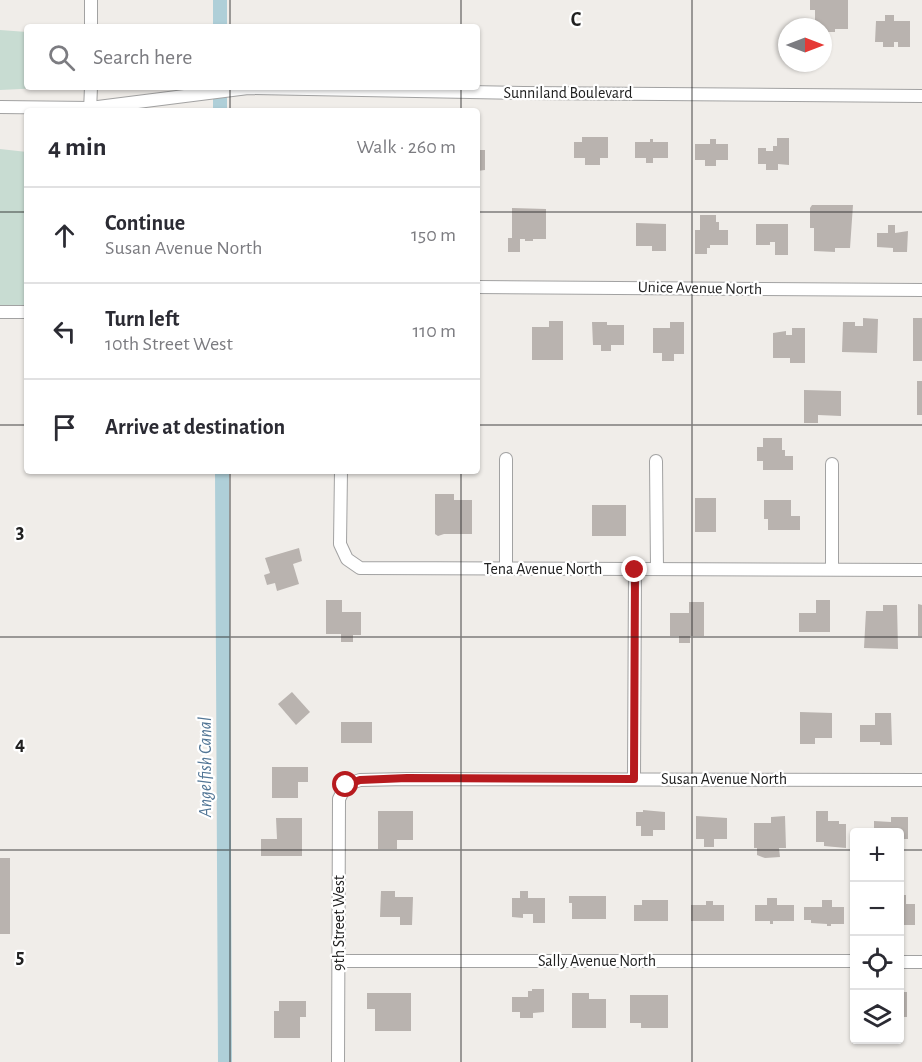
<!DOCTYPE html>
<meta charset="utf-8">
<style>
body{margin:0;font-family:"Alegreya Sans",sans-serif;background:#f2f2f3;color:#2b2b33}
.controls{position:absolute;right:18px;bottom:18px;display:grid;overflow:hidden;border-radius:6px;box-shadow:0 2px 4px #0004}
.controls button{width:54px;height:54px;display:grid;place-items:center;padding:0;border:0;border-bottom:2px solid #e1e1e2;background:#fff;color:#2b2b33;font:30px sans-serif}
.compass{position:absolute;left:778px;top:18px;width:54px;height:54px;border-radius:50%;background:#fff;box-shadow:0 2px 4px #0004;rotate:90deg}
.stop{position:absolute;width:18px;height:18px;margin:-14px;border:4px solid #b71a1e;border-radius:50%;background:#fff}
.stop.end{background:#b71a1e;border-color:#fff;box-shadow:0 2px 6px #0008}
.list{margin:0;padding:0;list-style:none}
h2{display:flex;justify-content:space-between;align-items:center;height:78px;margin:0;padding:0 24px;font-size:26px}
h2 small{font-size:20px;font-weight:400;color:#7c7c81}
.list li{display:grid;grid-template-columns:39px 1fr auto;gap:18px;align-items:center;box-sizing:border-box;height:96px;padding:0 24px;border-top:2px solid #e1e1e2}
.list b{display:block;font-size:22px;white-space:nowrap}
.list p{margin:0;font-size:20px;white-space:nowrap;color:#7c7c81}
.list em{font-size:20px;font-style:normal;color:#7c7c81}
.icon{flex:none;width:33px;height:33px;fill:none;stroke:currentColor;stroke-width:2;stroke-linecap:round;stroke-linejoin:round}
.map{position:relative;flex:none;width:922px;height:1062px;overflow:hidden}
.search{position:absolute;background:#fff;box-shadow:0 2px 4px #0004;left:24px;top:24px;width:456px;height:66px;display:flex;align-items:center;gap:15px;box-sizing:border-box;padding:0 21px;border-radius:6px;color:#7c7c81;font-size:22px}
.panel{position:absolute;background:#fff;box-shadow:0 2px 4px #0004;left:24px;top:108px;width:456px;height:366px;border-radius:6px}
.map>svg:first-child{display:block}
</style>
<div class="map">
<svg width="922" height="1062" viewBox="0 0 922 1062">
<rect width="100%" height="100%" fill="#f0ede9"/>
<g fill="#c8dcd2">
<polygon points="0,30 27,32 27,87 44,87 42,88 0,90"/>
<polygon points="0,149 27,152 27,306 0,305"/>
</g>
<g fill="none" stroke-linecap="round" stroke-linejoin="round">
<g stroke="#afcfd8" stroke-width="14">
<polyline points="220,0 220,27"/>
<polyline points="220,87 220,111"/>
<polyline points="222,471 225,1062"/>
</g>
</g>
<g fill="#b9b3af">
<polygon points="810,0 848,0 848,29 835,29 835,32 827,32 827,29 823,29 823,27 815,27 815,10 810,10"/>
<polygon points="885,15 894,15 894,21 910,21 910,47 898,47 898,42 894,42 894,47 883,47 883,42 875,42 876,21 885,21"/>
<polygon points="582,137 608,137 608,158 600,158 600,165 585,165 585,158 574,158 574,142 582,142"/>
<polygon points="777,138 789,138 789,165 778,164 778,170 766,170 766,164 758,164 758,148 766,148 766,151 773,151 773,146 777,146"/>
<polygon points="650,139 653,139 653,142 668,142 668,158 653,158 653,163 646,163 646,158 635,158 635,142 650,142"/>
<polygon points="710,139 716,139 716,144 728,144 728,160 716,160 716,166 705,166 705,160 695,160 695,144 710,144"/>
<polygon points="477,150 485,150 485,170 477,171"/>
<polygon points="812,205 853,205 850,248 835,248 835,252 814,251 814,228 810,228 810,208"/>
<polygon points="512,208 546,209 546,239 533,239 533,241 525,241 525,239 520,239 520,252 508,252 508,238 512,238"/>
<polygon points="700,215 716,215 716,222 719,222 719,230 728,230 728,245 710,245 710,248 707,248 707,254 695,254 695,230 700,230"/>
<polygon points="636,223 666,224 666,251 652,251 652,246 636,246"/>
<polygon points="756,224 788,224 788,255 775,255 775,242 770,242 770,245 756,245"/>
<polygon points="888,225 895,225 895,233 908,231 907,252 893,252 893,248 877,247 877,233 888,233"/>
<polygon points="863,318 878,319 877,353 842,352 843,322 855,322 855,326 863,326"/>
<rect x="913" y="318" width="9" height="43"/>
<polygon points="549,321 563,321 563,360 532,360 532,327 549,327"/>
<polygon points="592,322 607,322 607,325 624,325 624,345 611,345 611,351 601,351 601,345 593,345"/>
<polygon points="670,322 684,322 684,354 674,354 674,361 662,361 662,353 653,353 653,328 670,328"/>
<polygon points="792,328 805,328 805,363 790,363 790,358 773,358 773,333 786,331 786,335 792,335"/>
<rect x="917" y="381" width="5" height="34"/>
<polygon points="804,390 841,391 841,416 818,415 818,423 804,423"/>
<polygon points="763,438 782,438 782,450 785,450 785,456 793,456 793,470 763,470 763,461 757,461 757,447 763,447"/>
<polygon points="435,494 454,494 454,500 472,500 472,534 444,534 438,536 435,534"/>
<rect x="695" y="498" width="21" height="34"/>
<polygon points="764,500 791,500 791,516 800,516 800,530 768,530 768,519 764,519"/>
<rect x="592" y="505" width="34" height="31"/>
<polygon points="299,548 302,561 293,564 299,584 277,591 275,583 267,585 264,575 270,573 265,558"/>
<polygon points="326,600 342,600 342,612 361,612 361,635 353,635 353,642 341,642 341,634 326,634"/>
<polygon points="816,600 830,600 830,632 799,632 799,613 816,613"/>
<polygon points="689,602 704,602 704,636 690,636 690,643 679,643 679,636 670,636 670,613 689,613"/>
<polygon points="918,604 922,605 922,636 918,636"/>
<polygon points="883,605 897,605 898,649 864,648 866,611 883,611"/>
<polygon points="292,692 310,712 296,725 278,704"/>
<polygon points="800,712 832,713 832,738 815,738 815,744 800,744"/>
<polygon points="875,713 891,713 892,745 880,745 880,742 860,742 860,725 875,725"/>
<rect x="341" y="722" width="31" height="21"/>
<polygon points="272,767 308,767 308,782 298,782 298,798 272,798"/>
<polygon points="643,810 665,812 665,830 653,830 653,836 641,836 641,826 636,826 636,812 643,812"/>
<polygon points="378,811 413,811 413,840 397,840 397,849 378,849"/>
<polygon points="816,811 828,811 828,821 839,821 839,824 846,824 846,848 824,846 824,842 816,842"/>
<polygon points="696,816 727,818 727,839 714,839 714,847 704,847 704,839 696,839"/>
<polygon points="785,816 786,848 779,848 780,857 765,858 757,855 757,848 754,848 754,823 771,823 771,817"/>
<polygon points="891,817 908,817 908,839 902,839 900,841 900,832 874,832 874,821 891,822"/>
<polygon points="276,818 302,818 302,856 261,856 261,839 277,839"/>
<rect x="0" y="858" width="10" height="76"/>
<polygon points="381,891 395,891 395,897 413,897 412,925 400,925 400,917 380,917"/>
<polygon points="520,891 528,891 528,898 545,898 545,923 533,923 533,914 523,914 523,918 512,917 512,898 520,898"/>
<polygon points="900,895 906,895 906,904 915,904 915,925 900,925"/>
<polygon points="569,896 606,896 606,919 572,919 572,903 569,903"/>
<polygon points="767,898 777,898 777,905 794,905 794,921 773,921 773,924 770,924 770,921 755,921 755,905 767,905"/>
<polygon points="642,900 668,900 668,921 634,921 634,905 642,905"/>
<polygon points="822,900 832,900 832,907 844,907 844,924 831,924 831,926 827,926 827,924 811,923 811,920 804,920 804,907 822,907"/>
<polygon points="706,901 713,901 713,905 724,905 724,921 691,921 691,905 706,905"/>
<polygon points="532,989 544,989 544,1012 533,1013 533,1018 520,1018 520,1012 512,1012 512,997 528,997 528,991 532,991"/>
<rect x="900" y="992" width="7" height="25"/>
<polygon points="367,993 411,993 411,1031 375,1031 375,1009 367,1009"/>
<polygon points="572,993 589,993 589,999 606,999 606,1028 572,1028"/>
<polygon points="630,995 668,995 668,1028 641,1028 641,1023 630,1023"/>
<polygon points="279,1001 306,1001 306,1017 300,1017 300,1038 274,1038 274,1011 279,1011"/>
</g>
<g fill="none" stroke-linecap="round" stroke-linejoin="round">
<g stroke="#a2a2a2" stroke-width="14">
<g id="minor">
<polyline points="91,27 91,0"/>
<polyline points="0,107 90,108 248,88 524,93 922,96"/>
<polyline points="90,111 91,87"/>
<polyline points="477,287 922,290"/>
<polyline points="0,312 27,312"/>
<polyline points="506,459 506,569"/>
<polyline points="656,461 657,569"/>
<polyline points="832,464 832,569"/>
<polyline points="341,471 340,544 347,559 360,568 922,570"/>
<polyline points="634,779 635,570"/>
<polyline points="339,961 854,961"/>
<polyline points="900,962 922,962"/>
<polyline points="338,1062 339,799 346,785 360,780 407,779 922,780"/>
</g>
</g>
<use href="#minor" stroke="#fff" stroke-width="12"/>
</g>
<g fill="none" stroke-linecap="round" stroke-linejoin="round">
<polyline stroke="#b71a1e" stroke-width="8" points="346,785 360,780 407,778 634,779 635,570"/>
</g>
<path fill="none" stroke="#212121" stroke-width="1.5" stroke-opacity="0.55" d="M230 0V27M461 0V27M692 0V1062M230 87V111M461 87V111M0 212H27M477 212H922M0 425H27M477 425H922M230 471V1062M461 471V1062M0 637H922M0 850H854M900 850H922"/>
<g text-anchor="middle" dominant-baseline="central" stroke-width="4.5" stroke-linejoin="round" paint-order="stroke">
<g font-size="16" fill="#212121" stroke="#fff">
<text x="568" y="93">Sunniland Boulevard</text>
<text transform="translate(700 288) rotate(1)">Unice Avenue North</text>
<text x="543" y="569">Tena Avenue North</text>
<text x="724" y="779">Susan Avenue North</text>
<text transform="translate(339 923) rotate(-90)">9th Street West</text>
<text x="597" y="961">Sally Avenue North</text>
</g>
<g font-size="18" font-style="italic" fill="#527696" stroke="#fff">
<text transform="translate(206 767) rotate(-90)">Angelfish Canal</text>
</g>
</g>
<g font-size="20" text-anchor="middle" font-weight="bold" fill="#212121" stroke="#fff" stroke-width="4.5" stroke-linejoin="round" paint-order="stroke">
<text x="576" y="26">C</text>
<text x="20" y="538">3</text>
<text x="20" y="750">4</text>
<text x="20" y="963">5</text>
</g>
</svg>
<div class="controls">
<button>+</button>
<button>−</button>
<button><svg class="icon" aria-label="locate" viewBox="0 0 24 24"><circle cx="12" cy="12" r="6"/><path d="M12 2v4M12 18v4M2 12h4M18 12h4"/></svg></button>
<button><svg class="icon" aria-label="layers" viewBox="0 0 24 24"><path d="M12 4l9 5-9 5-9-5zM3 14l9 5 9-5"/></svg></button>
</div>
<svg class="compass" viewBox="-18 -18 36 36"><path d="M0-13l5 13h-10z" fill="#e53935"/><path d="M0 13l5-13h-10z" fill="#7c7c81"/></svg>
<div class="stop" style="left:346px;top:785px"></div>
<div class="stop end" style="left:635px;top:570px"></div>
<div class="search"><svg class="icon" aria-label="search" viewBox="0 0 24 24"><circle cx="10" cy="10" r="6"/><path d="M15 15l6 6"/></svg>Search here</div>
<section class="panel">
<h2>4 min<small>Walk · 260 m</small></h2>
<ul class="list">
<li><svg class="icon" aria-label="ahead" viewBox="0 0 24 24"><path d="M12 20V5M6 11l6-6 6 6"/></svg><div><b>Continue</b><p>Susan Avenue North</p></div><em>150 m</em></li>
<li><svg class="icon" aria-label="left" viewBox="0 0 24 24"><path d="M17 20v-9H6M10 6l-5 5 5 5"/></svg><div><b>Turn left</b><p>10th Street West</p></div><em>110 m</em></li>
<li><svg class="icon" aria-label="arrive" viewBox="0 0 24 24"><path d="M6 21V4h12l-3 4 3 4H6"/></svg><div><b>Arrive at destination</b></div></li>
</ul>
</section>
</div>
